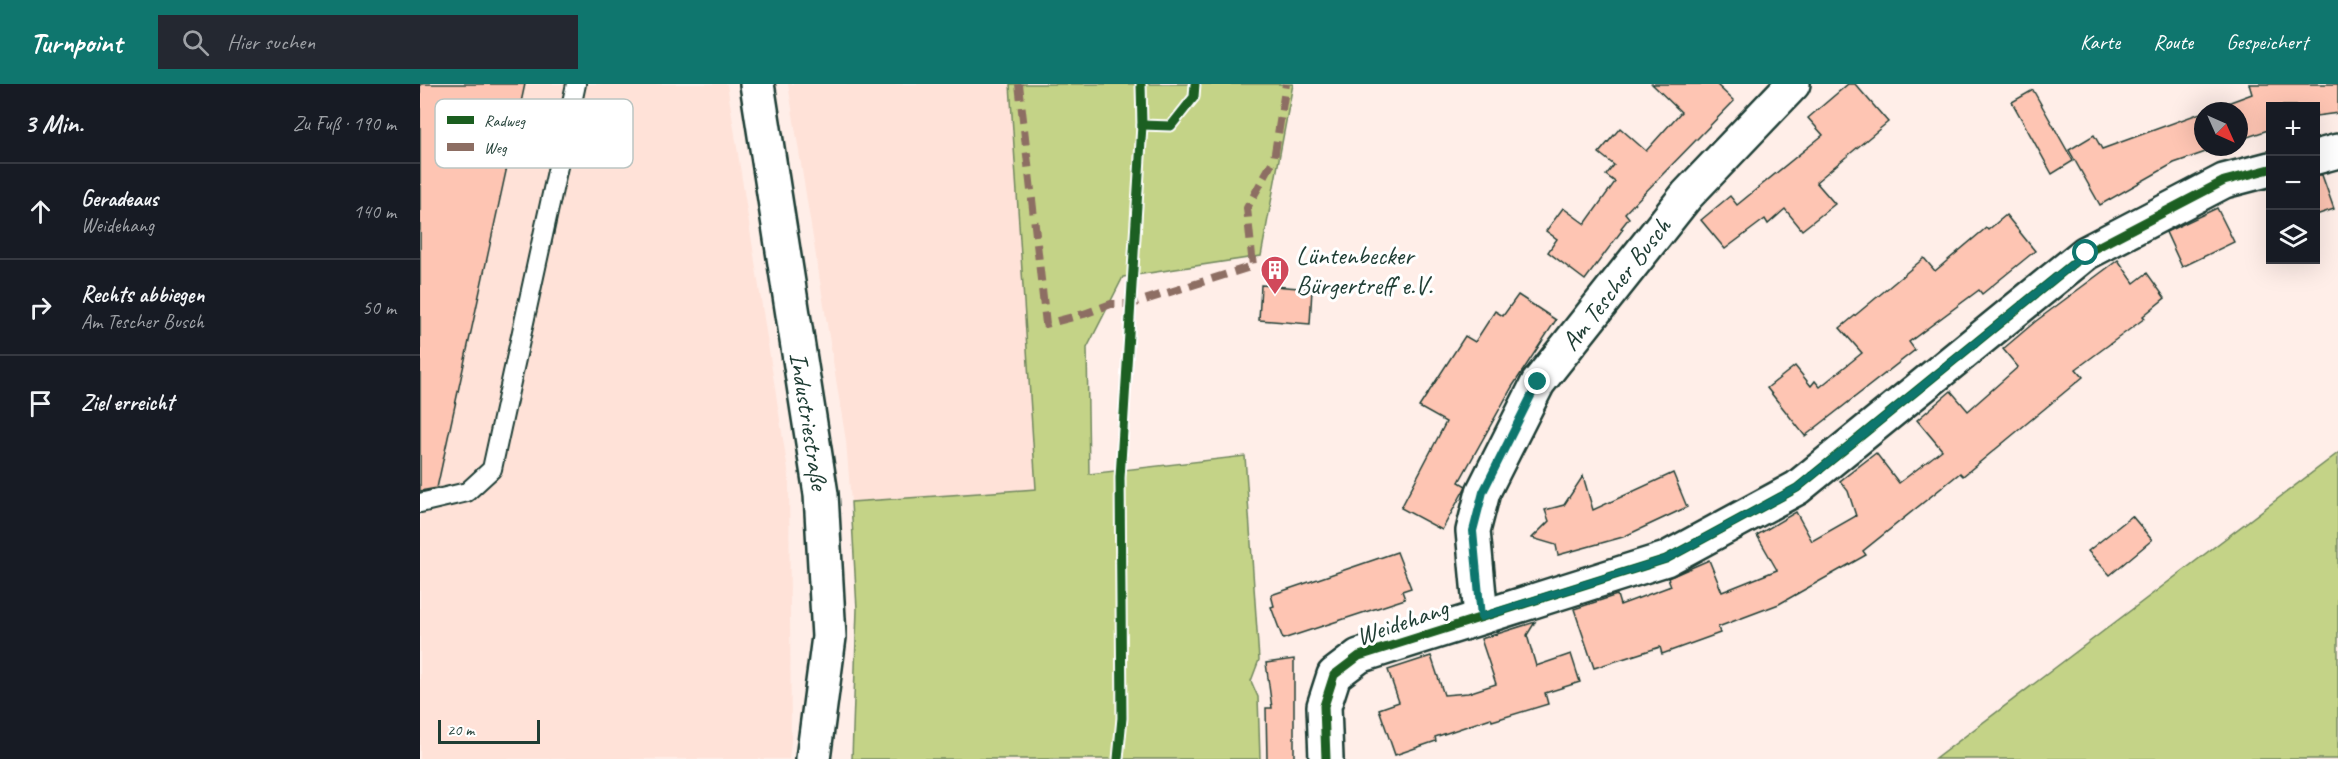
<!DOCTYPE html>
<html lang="de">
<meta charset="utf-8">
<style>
body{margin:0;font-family:Caveat,sans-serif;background:#242831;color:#f1f3f6}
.controls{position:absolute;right:18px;top:18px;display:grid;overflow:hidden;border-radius:0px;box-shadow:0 6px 24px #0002}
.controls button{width:54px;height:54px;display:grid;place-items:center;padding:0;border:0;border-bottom:2px solid #363941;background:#171b24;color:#f1f3f6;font:30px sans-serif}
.compass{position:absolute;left:1774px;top:18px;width:54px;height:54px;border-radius:50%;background:#171b24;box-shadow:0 6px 24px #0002;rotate:135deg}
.scale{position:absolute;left:18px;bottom:15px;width:102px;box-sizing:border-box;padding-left:6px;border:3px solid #1f3d34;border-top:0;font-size:16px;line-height:21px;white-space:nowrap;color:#1f3d34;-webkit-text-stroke:4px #fff;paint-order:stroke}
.stop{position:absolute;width:18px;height:18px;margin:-14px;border:4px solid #0f766e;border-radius:50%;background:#fff}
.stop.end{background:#0f766e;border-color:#fff;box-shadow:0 2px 6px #0008}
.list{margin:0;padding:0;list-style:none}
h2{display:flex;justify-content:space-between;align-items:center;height:78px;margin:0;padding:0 24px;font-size:26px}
h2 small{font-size:20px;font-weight:400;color:#9ea1a6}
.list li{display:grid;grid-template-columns:39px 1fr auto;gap:18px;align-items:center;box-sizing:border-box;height:96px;padding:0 24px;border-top:2px solid #363941}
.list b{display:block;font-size:22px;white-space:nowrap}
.list p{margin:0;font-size:20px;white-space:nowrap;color:#9ea1a6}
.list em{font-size:20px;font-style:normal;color:#9ea1a6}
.icon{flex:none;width:33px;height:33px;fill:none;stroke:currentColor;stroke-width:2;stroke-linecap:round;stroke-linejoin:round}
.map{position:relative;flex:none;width:1918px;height:675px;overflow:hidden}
header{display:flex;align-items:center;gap:36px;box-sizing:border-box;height:84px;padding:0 30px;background:#0f766e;color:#fff}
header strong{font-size:28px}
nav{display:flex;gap:33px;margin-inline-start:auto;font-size:21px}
.search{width:420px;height:54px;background:#242831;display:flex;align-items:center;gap:15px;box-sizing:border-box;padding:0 21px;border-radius:0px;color:#9ea1a6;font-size:22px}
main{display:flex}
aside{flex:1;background:#171b24}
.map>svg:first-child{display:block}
</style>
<header>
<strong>Turnpoint</strong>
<div class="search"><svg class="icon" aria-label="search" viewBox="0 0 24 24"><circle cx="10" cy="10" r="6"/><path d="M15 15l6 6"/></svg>Hier suchen</div>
<nav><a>Karte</a><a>Route</a><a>Gespeichert</a></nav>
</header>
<main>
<aside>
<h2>3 Min.<small>Zu Fuß · 190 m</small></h2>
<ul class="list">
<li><svg class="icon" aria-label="ahead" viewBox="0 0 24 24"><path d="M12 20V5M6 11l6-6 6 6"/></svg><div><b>Geradeaus</b><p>Weidehang</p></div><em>140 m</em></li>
<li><svg class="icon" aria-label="right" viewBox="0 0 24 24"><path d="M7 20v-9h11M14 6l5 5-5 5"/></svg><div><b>Rechts abbiegen</b><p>Am Tescher Busch</p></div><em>50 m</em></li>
<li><svg class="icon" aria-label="arrive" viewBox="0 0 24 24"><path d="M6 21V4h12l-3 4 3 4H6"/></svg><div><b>Ziel erreicht</b></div></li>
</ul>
</aside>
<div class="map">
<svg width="1918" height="675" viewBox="0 0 1918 675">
<rect width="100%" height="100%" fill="#ffeee8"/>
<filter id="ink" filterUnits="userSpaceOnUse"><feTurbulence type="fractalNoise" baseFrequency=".0167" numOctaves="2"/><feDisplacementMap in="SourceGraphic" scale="12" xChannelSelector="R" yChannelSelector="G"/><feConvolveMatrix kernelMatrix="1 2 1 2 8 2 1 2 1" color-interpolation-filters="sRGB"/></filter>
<g filter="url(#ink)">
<g fill="#ffe2d8">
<polygon points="0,0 307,0 369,393 371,658 369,675 0,675"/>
<polygon points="368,0 590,0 616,405 431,418 426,357"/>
</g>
<g fill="#c4d387" stroke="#72885e" stroke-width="1.5">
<polygon points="590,0 873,0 841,172 703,193 667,264 669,390 825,372 839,576 831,597 838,613 840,675 432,675 437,525 431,418 616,405"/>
<polygon points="1918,369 1918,675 1515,675"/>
</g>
<g fill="#fec5b3" stroke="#1f3d34" stroke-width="1.5">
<polygon points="0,0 105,0 17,404 0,407"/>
<polygon points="1232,0 1296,0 1314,17 1205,129 1209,134 1201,144 1203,145 1165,196 1128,168 1137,155 1126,147 1143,124 1165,140 1195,98 1186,91 1194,81 1179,69 1200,44 1226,67 1261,28"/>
<polygon points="1428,0 1435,0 1468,38 1396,98 1415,120 1382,146 1365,125 1348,140 1345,135 1305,165 1281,136 1310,112 1317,121 1403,51 1388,34"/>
<polygon points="1829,0 1918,0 1918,29 1896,32 1896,22 1851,22 1851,45 1819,56 1819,27 1786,27 1832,10"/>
<polygon points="1613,6 1653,77 1632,90 1592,18"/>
<polygon points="1783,28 1783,63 1800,63 1754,79 1680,121 1649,66 1674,51 1682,65"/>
<polygon points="1896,91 1902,91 1914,125 1896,131"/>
<polygon points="1797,124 1814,158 1762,183 1746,148"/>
<polygon points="1586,131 1615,167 1562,210 1559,206 1489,258 1495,266 1385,352 1347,304 1375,282 1391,302 1395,297 1400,303 1442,269 1420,244 1504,174 1515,187 1566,144 1568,146"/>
<polygon points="1698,176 1714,199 1727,189 1745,214 1723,232 1725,234 1656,285 1663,293 1543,392 1540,389 1443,467 1446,471 1359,520 1298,543 1300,549 1242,570 1240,563 1174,584 1154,525 1197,511 1200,521 1251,502 1248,494 1289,476 1302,508 1357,486 1337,451 1376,428 1392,457 1436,432 1428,407 1420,397 1456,369 1479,399 1522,366 1497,336 1531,307 1548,327 1598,283 1583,265 1616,237"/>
<polygon points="841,201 892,205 890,240 839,236"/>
<polygon points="1098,211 1136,236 1092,303 1039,398 1046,402 1045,404 1022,446 981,424 1026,338 999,323 1045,252 1055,258 1075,227 1083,232"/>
<polygon points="1253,389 1267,423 1203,453 1138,471 1136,461 1112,454 1129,437 1125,426 1144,421 1163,392 1173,426"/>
<polygon points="1712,432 1732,456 1690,491 1668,467"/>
<polygon points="977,468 991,504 982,507 985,515 863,555 851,523 854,522 851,511"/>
<polygon points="1115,538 1107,551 1116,582 1151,570 1160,598 1125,609 1128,620 1072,637 1071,634 1015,653 1016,657 975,671 959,625 979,618 968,586 1011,572 1024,611 1048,609 1076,600 1061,555"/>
<polygon points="874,575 874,675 847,675 846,624 852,624 846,579"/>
</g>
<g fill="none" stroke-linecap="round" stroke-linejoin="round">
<g stroke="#1f3d34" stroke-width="22">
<polyline id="lane" points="0,419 47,408 72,385 156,0"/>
</g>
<g stroke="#1f3d34" stroke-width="38">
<g id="street">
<polyline points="337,0 401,410 409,553 393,675"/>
<polyline points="1896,73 1918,67"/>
<polyline points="1061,533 1053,447 1063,408 1118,299 1267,111 1373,0"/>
<polyline points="906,675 904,622 914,591 939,572 1246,475 1377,404 1666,169 1804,97 1850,85"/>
</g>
</g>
<use href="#lane" stroke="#fff" stroke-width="18"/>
<use href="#street" stroke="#fff" stroke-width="33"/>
<polyline stroke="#8d6e63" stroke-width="8" stroke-dasharray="15 8" stroke-linecap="butt" points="599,0 626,240 664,230 691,220 712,220 833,182 827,124 854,75 866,0"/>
<g stroke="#fff" stroke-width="13">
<g id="cycleway">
<polyline points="722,41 751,42 774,13 775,0"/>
<polyline points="698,675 702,634 700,394 722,41 721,0"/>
<polyline points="906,675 904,622 914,591 939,572 1246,475 1377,404 1666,169 1804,97 1850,85"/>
</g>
</g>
<use href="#cycleway" stroke="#1b5e20" stroke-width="9"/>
</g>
</g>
<g fill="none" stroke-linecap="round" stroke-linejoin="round" filter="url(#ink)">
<polyline stroke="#0f766e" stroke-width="8" points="1118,298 1063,408 1053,447 1061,533 1246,475 1377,404 1666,169"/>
</g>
<defs>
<g id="building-pin" transform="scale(1.5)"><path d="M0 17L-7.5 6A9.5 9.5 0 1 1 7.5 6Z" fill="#d1495b" stroke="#fff"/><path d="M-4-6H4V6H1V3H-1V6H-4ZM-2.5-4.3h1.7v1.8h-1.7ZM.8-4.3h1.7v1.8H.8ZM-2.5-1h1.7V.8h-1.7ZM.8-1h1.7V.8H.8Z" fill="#fff"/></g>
</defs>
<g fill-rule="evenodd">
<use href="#building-pin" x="855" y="186"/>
</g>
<g text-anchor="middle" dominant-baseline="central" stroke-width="6" stroke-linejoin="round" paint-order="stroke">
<g font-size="26" fill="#1f3d34" stroke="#fff" text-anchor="start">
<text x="876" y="171">Lüntenbecker<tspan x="876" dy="30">Bürgertreff e.V.</tspan></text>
</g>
<g font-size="26" fill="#1f3d34" stroke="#fff">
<text transform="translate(1196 200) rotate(-52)">Am Tescher Busch</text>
<text transform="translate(389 337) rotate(81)">Industriestraße</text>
<text transform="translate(982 538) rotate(-19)">Weidehang</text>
</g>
</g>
<rect x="15" y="15" width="198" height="69" rx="9" fill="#fff" stroke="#bcc5c2" stroke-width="1.5"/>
<rect x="27" y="32" width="27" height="8" fill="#1b5e20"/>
<rect x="27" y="59" width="27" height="8" fill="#8d6e63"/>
<g font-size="16" fill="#1f3d34">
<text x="64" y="42">Radweg</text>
<text x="64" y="69">Weg</text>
</g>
</svg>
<div class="controls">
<button>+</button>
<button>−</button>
<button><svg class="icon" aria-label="layers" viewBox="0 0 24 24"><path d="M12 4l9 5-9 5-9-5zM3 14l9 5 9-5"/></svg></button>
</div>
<svg class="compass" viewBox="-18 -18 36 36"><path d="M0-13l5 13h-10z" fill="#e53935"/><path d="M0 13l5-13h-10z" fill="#9ea1a6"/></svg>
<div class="scale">20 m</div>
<div class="stop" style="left:1666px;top:169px"></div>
<div class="stop end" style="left:1118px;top:298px"></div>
</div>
</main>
